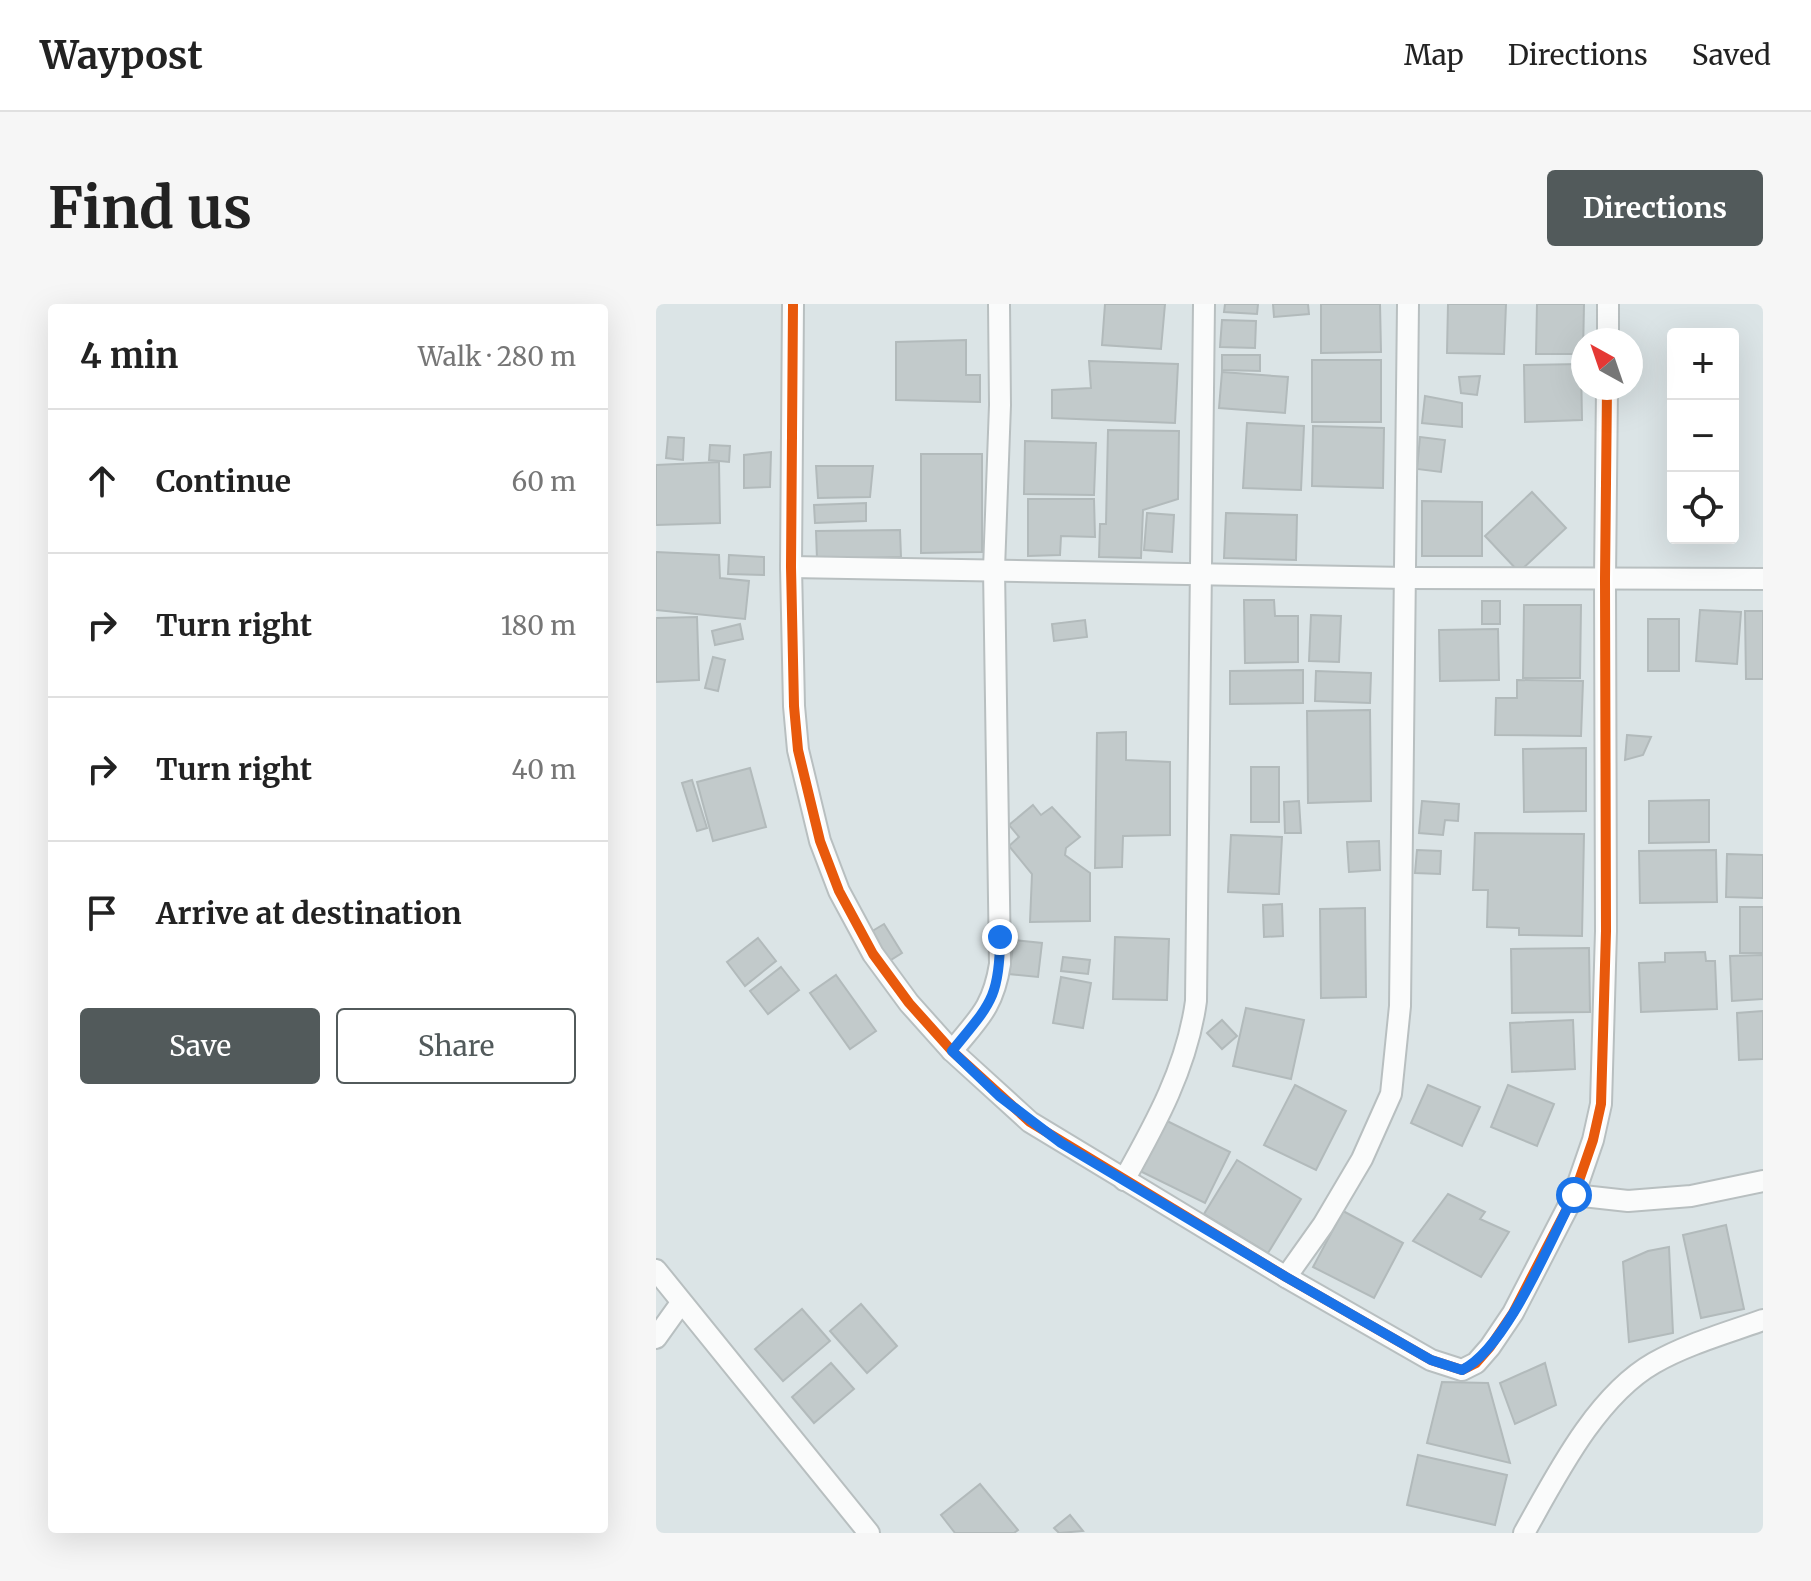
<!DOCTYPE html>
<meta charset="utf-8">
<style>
body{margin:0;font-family:Merriweather,serif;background:#f6f6f6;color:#222}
.controls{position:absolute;right:24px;top:24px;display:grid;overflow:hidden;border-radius:8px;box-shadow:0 8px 32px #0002}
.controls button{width:72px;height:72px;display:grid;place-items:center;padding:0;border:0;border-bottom:2px solid #e0e0e0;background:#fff;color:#222;font:40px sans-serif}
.compass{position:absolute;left:915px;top:24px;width:72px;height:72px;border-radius:50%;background:#fff;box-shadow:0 8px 32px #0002;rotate:320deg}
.stop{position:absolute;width:24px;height:24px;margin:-18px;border:6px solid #1a73e8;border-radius:50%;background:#fff}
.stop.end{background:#1a73e8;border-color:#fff;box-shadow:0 2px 8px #0008}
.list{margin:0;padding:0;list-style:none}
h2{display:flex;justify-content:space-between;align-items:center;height:104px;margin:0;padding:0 32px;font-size:34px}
h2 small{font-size:26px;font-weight:400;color:#767676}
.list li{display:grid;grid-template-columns:52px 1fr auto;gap:24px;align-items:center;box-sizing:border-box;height:144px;padding:0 32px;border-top:2px solid #e0e0e0}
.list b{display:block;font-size:30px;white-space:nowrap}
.list em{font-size:26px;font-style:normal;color:#767676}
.actions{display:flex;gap:16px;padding:24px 32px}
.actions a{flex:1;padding:18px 0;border:2px solid #525a5b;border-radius:8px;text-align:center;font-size:28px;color:#525a5b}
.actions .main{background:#525a5b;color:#fff}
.icon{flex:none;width:44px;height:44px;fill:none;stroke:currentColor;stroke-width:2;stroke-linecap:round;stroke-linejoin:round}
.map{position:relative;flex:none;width:1107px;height:1229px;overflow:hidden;border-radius:8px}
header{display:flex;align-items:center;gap:48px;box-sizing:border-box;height:112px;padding:0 40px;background:#fff;border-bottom:2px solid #e0e0e0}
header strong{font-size:38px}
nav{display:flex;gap:44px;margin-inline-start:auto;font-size:28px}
.intro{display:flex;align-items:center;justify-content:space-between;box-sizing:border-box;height:192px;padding:0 48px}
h1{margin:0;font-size:56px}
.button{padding:20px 36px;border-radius:8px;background:#525a5b;color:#fff;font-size:28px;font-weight:700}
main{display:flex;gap:48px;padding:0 48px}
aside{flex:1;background:#fff;border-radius:8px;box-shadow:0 8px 32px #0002}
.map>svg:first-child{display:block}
</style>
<header>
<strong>Waypost</strong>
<nav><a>Map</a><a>Directions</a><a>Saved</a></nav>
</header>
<div class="intro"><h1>Find us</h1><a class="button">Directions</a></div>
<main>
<aside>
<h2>4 min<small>Walk · 280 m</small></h2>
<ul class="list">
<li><svg class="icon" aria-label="ahead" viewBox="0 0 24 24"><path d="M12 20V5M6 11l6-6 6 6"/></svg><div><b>Continue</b></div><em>60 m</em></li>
<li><svg class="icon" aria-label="right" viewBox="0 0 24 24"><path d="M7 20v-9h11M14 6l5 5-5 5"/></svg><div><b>Turn right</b></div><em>180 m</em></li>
<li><svg class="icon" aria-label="right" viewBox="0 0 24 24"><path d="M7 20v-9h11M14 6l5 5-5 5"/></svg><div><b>Turn right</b></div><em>40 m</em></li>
<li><svg class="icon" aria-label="arrive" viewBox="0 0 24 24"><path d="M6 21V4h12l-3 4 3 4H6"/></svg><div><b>Arrive at destination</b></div></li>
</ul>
<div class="actions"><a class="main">Save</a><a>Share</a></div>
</aside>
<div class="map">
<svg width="1107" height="1229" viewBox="0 0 1107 1229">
<rect width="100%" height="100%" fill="#dbe4e6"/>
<g fill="#c2cacb" stroke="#b2babb" stroke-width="2">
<polygon points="449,0 509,0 505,45 446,41"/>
<polygon points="569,0 602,0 601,10 568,8"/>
<polygon points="617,0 652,0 653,10 618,13"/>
<polygon points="665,0 724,0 725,48 665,49"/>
<polygon points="792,0 850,0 848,50 791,49"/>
<polygon points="881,0 928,0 927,50 880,50"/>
<polygon points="566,16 600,17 599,44 564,43"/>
<polygon points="310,36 310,71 324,71 324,98 240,96 240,38"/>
<polygon points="566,51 604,51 604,67 566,66"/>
<rect x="656" y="56" width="69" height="62"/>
<polygon points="433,57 522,60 519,119 396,114 396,86 435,84"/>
<polygon points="925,60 926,116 869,118 868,61"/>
<polygon points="566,68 632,73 629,109 563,104"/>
<polygon points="824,72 821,91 805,89 803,73"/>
<polygon points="769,92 806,99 806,123 766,119"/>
<polygon points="591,119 648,122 645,186 587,184"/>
<polygon points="657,122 728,124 727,184 656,182"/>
<polygon points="452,126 523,127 522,195 487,206 485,254 443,253 444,220 450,220"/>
<polygon points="12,133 28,134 27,156 10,154"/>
<polygon points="764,133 789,136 785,168 761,165"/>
<polygon points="369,137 440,139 438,191 368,190"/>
<polygon points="54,141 74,142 73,158 53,156"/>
<polygon points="115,148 114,183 88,184 88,151"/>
<polygon points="265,150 326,150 326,248 265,249"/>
<polygon points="63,158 64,219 0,221 0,161"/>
<polygon points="160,162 217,162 214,193 162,194"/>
<polygon points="876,188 910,224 863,268 829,232"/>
<polygon points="372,195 438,195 439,233 405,232 404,251 372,252"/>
<polygon points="766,197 826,198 826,252 766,252"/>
<polygon points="210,199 210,217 159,219 158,201"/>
<polygon points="491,209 518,211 516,248 488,246"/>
<polygon points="570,209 641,211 640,256 568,254"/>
<polygon points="244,226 245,253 161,255 160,227"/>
<polygon points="0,248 63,251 64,274 93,277 89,315 0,306"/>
<polygon points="73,251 108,253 108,271 72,270"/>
<polygon points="588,296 618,296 619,312 642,312 642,358 589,359"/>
<rect x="826" y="297" width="18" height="23"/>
<polygon points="868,301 925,301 924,374 867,374"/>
<polygon points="1044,306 1085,308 1081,360 1040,357"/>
<polygon points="1089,307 1107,307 1107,375 1090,375"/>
<polygon points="655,311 685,312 683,358 653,357"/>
<polygon points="41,313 43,376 0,378 0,314"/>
<rect x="992" y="315" width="31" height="52"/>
<polygon points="429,316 431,333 398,337 396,320"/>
<polygon points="84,320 87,335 59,341 56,327"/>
<polygon points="842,325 843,376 784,377 783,326"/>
<polygon points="57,353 69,356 62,387 49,384"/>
<polygon points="647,366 647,399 574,400 574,367"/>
<polygon points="660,367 715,369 714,399 659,397"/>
<polygon points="861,376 927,377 925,432 839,431 840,394 861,394"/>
<polygon points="714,406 715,497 652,499 651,407"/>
<polygon points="470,428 470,456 514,458 514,531 467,532 466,563 439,564 441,429"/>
<polygon points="971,431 995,433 987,451 969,456"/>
<polygon points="930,444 930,507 868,508 867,445"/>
<rect x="595" y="463" width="28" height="55"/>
<polygon points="94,464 110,523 57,537 41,478"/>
<polygon points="36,476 51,524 41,527 26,479"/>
<polygon points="1053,496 1053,538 993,539 993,497"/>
<polygon points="643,497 645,529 629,529 628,498"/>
<polygon points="766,497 803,500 802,517 789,516 787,531 763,529"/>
<polygon points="377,501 385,511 396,503 424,533 410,544 409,551 434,569 434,617 374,618 376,570 353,542 363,533 353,521"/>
<polygon points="819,529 928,530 926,632 863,631 863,624 831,623 832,586 817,586"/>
<polygon points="575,531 626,533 623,590 572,588"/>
<polygon points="723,537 724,566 693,568 691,538"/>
<polygon points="761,546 785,547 784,570 759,569"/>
<polygon points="1060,546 1061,598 984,599 983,547"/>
<polygon points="1071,550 1107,551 1107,594 1070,593"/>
<polygon points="626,600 627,632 608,633 607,601"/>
<rect x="1084" y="603" width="23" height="46"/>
<polygon points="709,604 710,693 665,694 664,605"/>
<polygon points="228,620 246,649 230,659 213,629"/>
<polygon points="459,633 513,635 511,696 457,695"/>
<polygon points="102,634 120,657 89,682 71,658"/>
<polygon points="358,636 386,639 382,673 353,670"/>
<polygon points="933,644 934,708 856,709 855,645"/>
<polygon points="1049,648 1050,657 1059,657 1061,705 985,708 983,659 1009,658 1009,649"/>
<polygon points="1107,651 1107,695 1076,697 1074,652"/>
<polygon points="407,653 434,656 432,670 405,667"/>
<polygon points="125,663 143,686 112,710 94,687"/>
<polygon points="180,671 220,727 194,745 154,689"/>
<polygon points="405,673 435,679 427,724 397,719"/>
<polygon points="590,704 648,716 635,775 577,762"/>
<polygon points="1107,707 1107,755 1083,756 1081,709"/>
<polygon points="566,716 581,732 566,745 551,729"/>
<polygon points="917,716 919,765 856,768 854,719"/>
<polygon points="639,781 690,807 660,866 608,841"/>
<polygon points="772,781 824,803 806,842 755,819"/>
<polygon points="852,781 898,800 881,842 835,823"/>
<polygon points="507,815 574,848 549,899 482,866"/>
<polygon points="581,856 645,895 612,949 548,910"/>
<polygon points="792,890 829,908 824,915 853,928 825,973 757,937"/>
<polygon points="687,907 747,939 718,994 657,963"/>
<polygon points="1070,921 1088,1005 1045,1014 1027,931"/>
<polygon points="1013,943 1017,1029 973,1038 967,958 992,947"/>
<polygon points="205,1000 241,1042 211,1069 174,1027"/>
<polygon points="146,1005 174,1037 127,1077 99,1045"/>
<polygon points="175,1059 198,1085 158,1119 136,1093"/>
<polygon points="889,1059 900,1101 859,1120 844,1079"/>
<polygon points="786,1078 832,1079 854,1159 771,1139"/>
<polygon points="762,1151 851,1171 839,1221 751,1201"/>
<polygon points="324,1180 362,1226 358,1229 299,1229 285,1211"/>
<polygon points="414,1211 427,1227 403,1229 398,1224"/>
</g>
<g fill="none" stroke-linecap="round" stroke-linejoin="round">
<g stroke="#b8bfc0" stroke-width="24">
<g id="minor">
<polyline points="137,0 135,263 138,402 142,446 164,537 183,587 217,650 253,699 296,747 374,818 630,973 775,1056 806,1066 820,1059 834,1043 857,1009 918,891 937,836 945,800 950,627 949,275 951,84"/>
<polyline points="952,36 952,0"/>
<polyline points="135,263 750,274 1107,275"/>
<path d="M296 747C322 715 337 704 344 660L338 265 344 101 343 0"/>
<path d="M468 876C500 819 531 763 540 697L548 0"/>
<polyline points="918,891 972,897 1035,892 1107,877"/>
<polyline points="0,966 213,1229"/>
<polyline points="630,973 667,921 706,855 735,790 744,702 752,0"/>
<polyline points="0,1034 25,999"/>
<path d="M868 1229C900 1172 940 1092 998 1059 1031 1040 1071 1029 1107 1016"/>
</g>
</g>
<use href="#minor" stroke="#fafbfb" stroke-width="20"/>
<g stroke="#fff" stroke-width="15">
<polyline id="cycleway" points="137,0 135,263 138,402 142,446 164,537 183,587 217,650 253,699 296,747 374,818 630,973 775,1056 806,1066 820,1059 834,1043 857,1009 918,891 937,836 945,800 950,627 949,275 951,84"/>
</g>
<use href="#cycleway" stroke="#e8590c" stroke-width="10"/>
</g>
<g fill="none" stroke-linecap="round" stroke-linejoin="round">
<path stroke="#1a73e8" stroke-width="10" d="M344 633C344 695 333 701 296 747L343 792 405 839 630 973 775 1056 806 1066C851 1044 894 937 918 891"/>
</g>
</svg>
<div class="controls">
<button>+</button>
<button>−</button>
<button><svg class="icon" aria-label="locate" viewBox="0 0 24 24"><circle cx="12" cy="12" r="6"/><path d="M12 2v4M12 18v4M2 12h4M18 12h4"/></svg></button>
</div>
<svg class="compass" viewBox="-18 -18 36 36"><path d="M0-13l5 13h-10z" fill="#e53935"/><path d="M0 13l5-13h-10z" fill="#767676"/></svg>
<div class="stop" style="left:918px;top:891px"></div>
<div class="stop end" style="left:344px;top:633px"></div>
</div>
</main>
